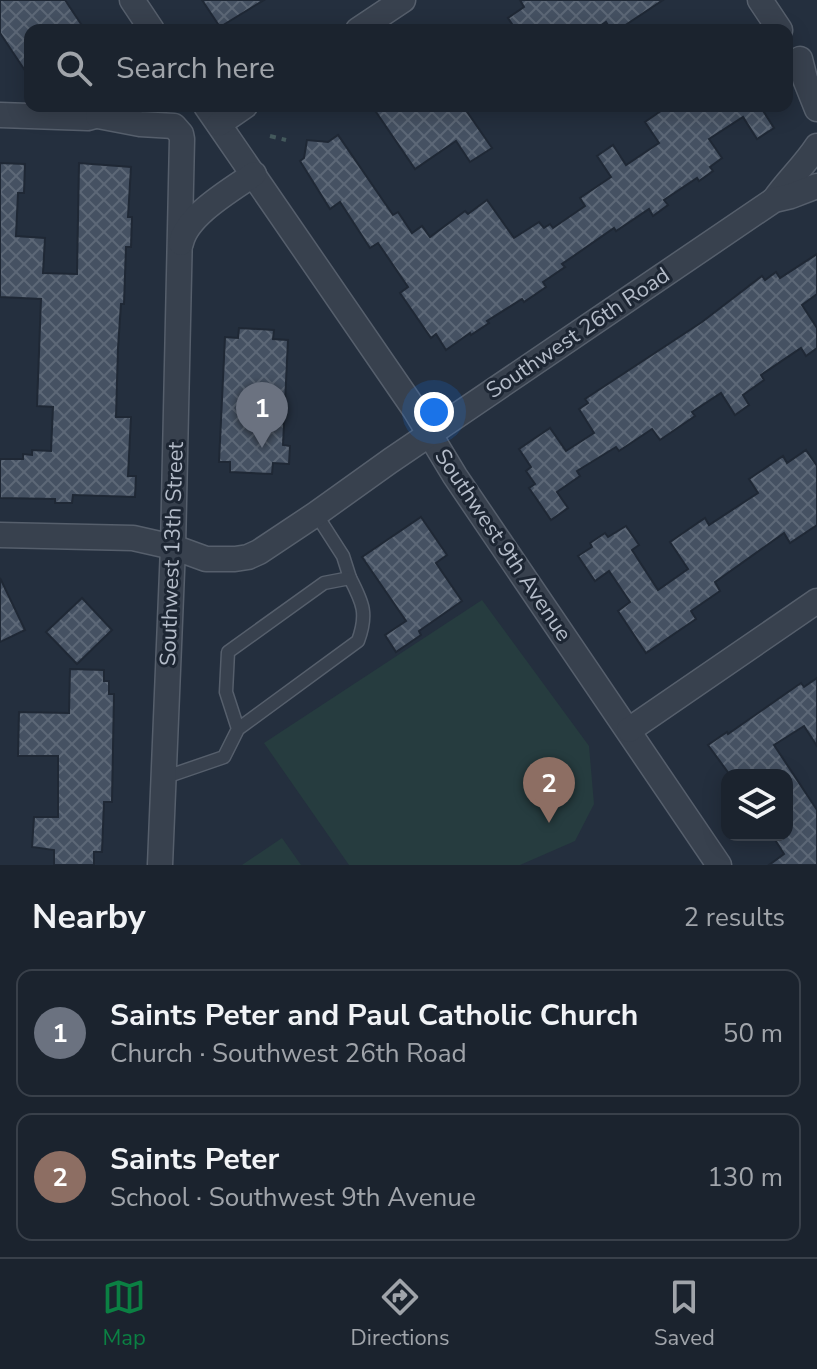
<!DOCTYPE html>
<meta charset="utf-8">
<style>
body{margin:0;font-family:"Nunito Sans",sans-serif;background:#282f3a;color:#f1f3f6}
.controls{position:absolute;right:24px;bottom:24px;display:grid;overflow:hidden;border-radius:16px;box-shadow:0 4px 20px #0003}
.controls button{width:72px;height:72px;display:grid;place-items:center;padding:0;border:0;border-bottom:2px solid #39404a;background:#1b232e;color:#f1f3f6;font:40px sans-serif}
.you{position:absolute;left:434px;top:412px;width:28px;height:28px;margin:-20px;border:6px solid #fff;border-radius:50%;background:#1a73e8;box-shadow:0 0 0 12px #1a73e833}
.badge{display:grid;place-items:center;width:52px;height:52px;border-radius:50%;background:#0b8043;color:#fff;font-size:26px;font-weight:700}
.pin{position:absolute;translate:-50% -66px;filter:drop-shadow(0 2px 4px #0008)}
.pin::after{content:'';position:absolute;top:42px;width:28px;height:24px;background:inherit;clip-path:polygon(0 0,100% 0,50% 100%)}
.list{margin:0;padding:0;list-style:none}
h2{display:flex;justify-content:space-between;align-items:center;height:104px;margin:0;padding:0 32px;font-size:34px}
h2 small{font-size:26px;font-weight:400;color:#a0a4aa}
.list li{display:grid;grid-template-columns:52px 1fr auto;gap:24px;align-items:center;box-sizing:border-box;height:128px;margin:0 16px 16px;padding:0 16px;border:2px solid #39404a;border-radius:16px}
.list b{display:block;font-size:30px;white-space:nowrap}
.list p{margin:0;font-size:26px;white-space:nowrap;color:#a0a4aa}
.list em{font-size:26px;font-style:normal;color:#a0a4aa}
.icon{flex:none;width:44px;height:44px;fill:none;stroke:currentColor;stroke-width:2;stroke-linecap:round;stroke-linejoin:round}
.map{position:relative;flex:none;width:817px;height:865px;overflow:hidden}
.search{position:absolute;background:#1b232e;box-shadow:0 4px 20px #0003;left:24px;right:24px;top:24px;height:88px;display:flex;align-items:center;gap:20px;box-sizing:border-box;padding:0 28px;border-radius:16px;color:#a0a4aa;font-size:30px}
.sheet{height:392px;background:#1b232e}
nav{display:flex;justify-content:space-around;align-items:center;box-sizing:border-box;height:112px;border-top:2px solid #39404a;background:#1b232e;font-size:22px;color:#a0a4aa}
nav a{display:grid;justify-items:center;gap:4px}
nav .on{color:#0b8043}
.map>svg:first-child{display:block}
</style>
<div class="map">
<svg width="817" height="865" viewBox="0 0 817 865">
<defs>
<pattern id="building-cross-hatch" width="8" height="8" patternUnits="userSpaceOnUse" patternTransform="scale(2)"><rect width="8" height="8" fill="#455162"/><path d="M0 0l8 8M0 8l8-8" fill="none" stroke="#5d6877"/></pattern>
</defs>
<rect width="100%" height="100%" fill="#242f3e"/>
<g fill="#263c3f">
<polygon points="482,600 589,746 594,804 575,841 520,865 349,865 264,743"/>
<polygon points="282,838 301,865 242,865"/>
</g>
<g fill="url(#building-cross-hatch)" stroke="#1f2835" stroke-width="2">
<polygon points="0,0 65,0 85,30 30,30 30,78 0,33"/>
<polygon points="202,0 264,0 220,27"/>
<polygon points="520,0 663,0 618,30 611,30 606,22 594,30 516,30 508,18 524,7"/>
<polygon points="372,106 463,106 492,148 470,162 456,141 415,169"/>
<polygon points="668,106 760,106 774,128 757,139 743,117 709,139 722,158 710,167 713,171 699,181 697,178 664,200 668,205 653,216 649,209 616,231 614,228 562,264 565,267 543,282 546,287 524,302 522,299 487,321 489,323 471,335 470,333 446,350 436,334 431,338 400,293 408,287 378,243 370,248 340,202 330,209 300,161 304,158 307,140 328,142 338,135 393,215 398,212 412,233 422,226 430,237 465,211 468,214 487,200 514,238 539,222 544,228 550,224 553,228 585,206 580,198 611,177 597,156 613,145 626,165 659,143 645,122"/>
<polygon points="0,163 25,164 24,193 18,193 16,236 45,238 43,273 77,274 79,163 131,167 128,217 132,217 131,247 126,247 124,304 121,304 118,348 116,417 131,417 128,476 136,476 135,497 73,495 72,503 55,503 55,499 0,498 0,459 23,459 23,454 32,455 32,450 51,451 53,407 37,406 41,299 0,297"/>
<polygon points="817,254 817,294 802,305 817,328 817,348 806,356 801,348 761,375 764,380 743,395 749,405 735,415 721,393 692,412 695,416 660,440 652,429 619,451 616,447 577,471 580,476 557,492 568,508 551,520 529,488 535,484 526,471 531,467 519,449 550,428 566,451 594,433 579,409 588,403 585,399 702,322 762,276 765,280 776,272 780,278"/>
<polygon points="239,328 274,330 273,339 288,340 283,445 290,446 289,464 273,463 272,474 230,472 230,462 219,462 225,337 238,338"/>
<polygon points="806,450 817,466 817,525 790,543 784,533 715,582 720,591 691,611 696,619 646,653 618,611 630,602 609,571 595,581 578,556 592,547 590,543 605,533 608,537 626,526 639,545 632,550 658,590 688,569 670,542 705,518 709,525 758,493 749,479 783,456 787,463"/>
<polygon points="421,517 447,555 436,563 462,601 419,631 421,635 396,652 385,635 406,621 362,557"/>
<polygon points="0,578 25,630 0,642"/>
<polygon points="82,598 112,630 77,664 46,632"/>
<polygon points="70,669 104,670 104,681 109,681 109,694 114,694 112,802 104,802 102,852 94,852 94,865 54,865 54,850 32,847 34,817 58,817 58,756 18,756 19,712 69,713"/>
<polygon points="817,678 817,746 804,726 774,745 817,810 817,865 769,865 784,854 772,835 787,835 787,775 730,775 708,745 727,732 728,734 801,683 804,687"/>
</g>
<g fill="none" stroke-linecap="round" stroke-linejoin="round">
<g stroke="#565f6c" stroke-width="15">
<g id="service">
<polyline points="316,514 343,556 350,578"/>
<path d="M163 778 224 757 238 729 358 641C368 614 363 603 350 578L324 583 228 652 226 692 238 729"/>
</g>
</g>
<g stroke="#565f6c" stroke-width="27">
<g id="minor">
<polyline points="132,0 152,30"/>
<polyline points="760,0 780,30"/>
<polyline points="358,30 403,0"/>
<polyline points="800,59 805,79 817,109"/>
<polyline points="206,106 415,410 455,476 719,865"/>
<polyline points="0,115 88,118 113,111"/>
<polyline points="98,116 140,124 174,126 181,134 182,139 173,547 160,865"/>
<polyline points="219,124 245,106"/>
<path d="M774 200C787 181 804 166 817 146"/>
<path d="M181 243C187 215 231 190 254 174"/>
<polyline points="0,535 133,538 173,547 206,559 235,559 248,557 259,552 316,514 390,461 774,200 791,196 817,186"/>
<polyline points="629,730 817,601"/>
</g>
</g>
<polyline stroke="#44595c" stroke-width="4" stroke-dasharray="6 6" stroke-linecap="butt" points="270,136 286,140"/>
<use href="#service" stroke="#38414e" stroke-width="12"/>
<use href="#minor" stroke="#38414e" stroke-width="24"/>
</g>
<g text-anchor="middle" dominant-baseline="central" stroke-width="6" stroke-linejoin="round" paint-order="stroke">
<g font-size="22" fill="#b4bcc9" stroke="#1d2633">
<text transform="translate(578 333) rotate(-34)">Southwest 26th Road</text>
<text transform="translate(503 545) rotate(56)">Southwest 9th Avenue</text>
<text transform="translate(172 554) rotate(-88)">Southwest 13th Street</text>
</g>
</g>
</svg>
<div class="controls">
<button><svg class="icon" aria-label="layers" viewBox="0 0 24 24"><path d="M12 4l9 5-9 5-9-5zM3 14l9 5 9-5"/></svg></button>
</div>
<div class="you"></div>
<div class="pin badge" style="left:262px;top:448px;background:#6b7280">1</div>
<div class="pin badge" style="left:549px;top:823px;background:#8d6e63">2</div>
<div class="search"><svg class="icon" aria-label="search" viewBox="0 0 24 24"><circle cx="10" cy="10" r="6"/><path d="M15 15l6 6"/></svg>Search here</div>
</div>
<section class="sheet">
<h2>Nearby<small>2 results</small></h2>
<ul class="list">
<li><span class="badge" style="background:#6b7280">1</span><div><b>Saints Peter and Paul Catholic Church</b><p>Church · Southwest 26th Road</p></div><em>50 m</em></li>
<li><span class="badge" style="background:#8d6e63">2</span><div><b>Saints Peter</b><p>School · Southwest 9th Avenue</p></div><em>130 m</em></li>
</ul>
</section>
<nav>
<a class="on"><svg class="icon" aria-label="map" viewBox="0 0 24 24"><path d="M3 6l6-2 6 2 6-2v14l-6 2-6-2-6 2zM9 4v14M15 6v14"/></svg>Map</a>
<a><svg class="icon" aria-label="directions" viewBox="0 0 24 24"><path d="M12 3l9 9-9 9-9-9zM9 14v-3h6M13 9l2 2-2 2"/></svg>Directions</a>
<a><svg class="icon" aria-label="saved" viewBox="0 0 24 24"><path d="M7 4h10v16l-5-4-5 4z"/></svg>Saved</a>
</nav>
